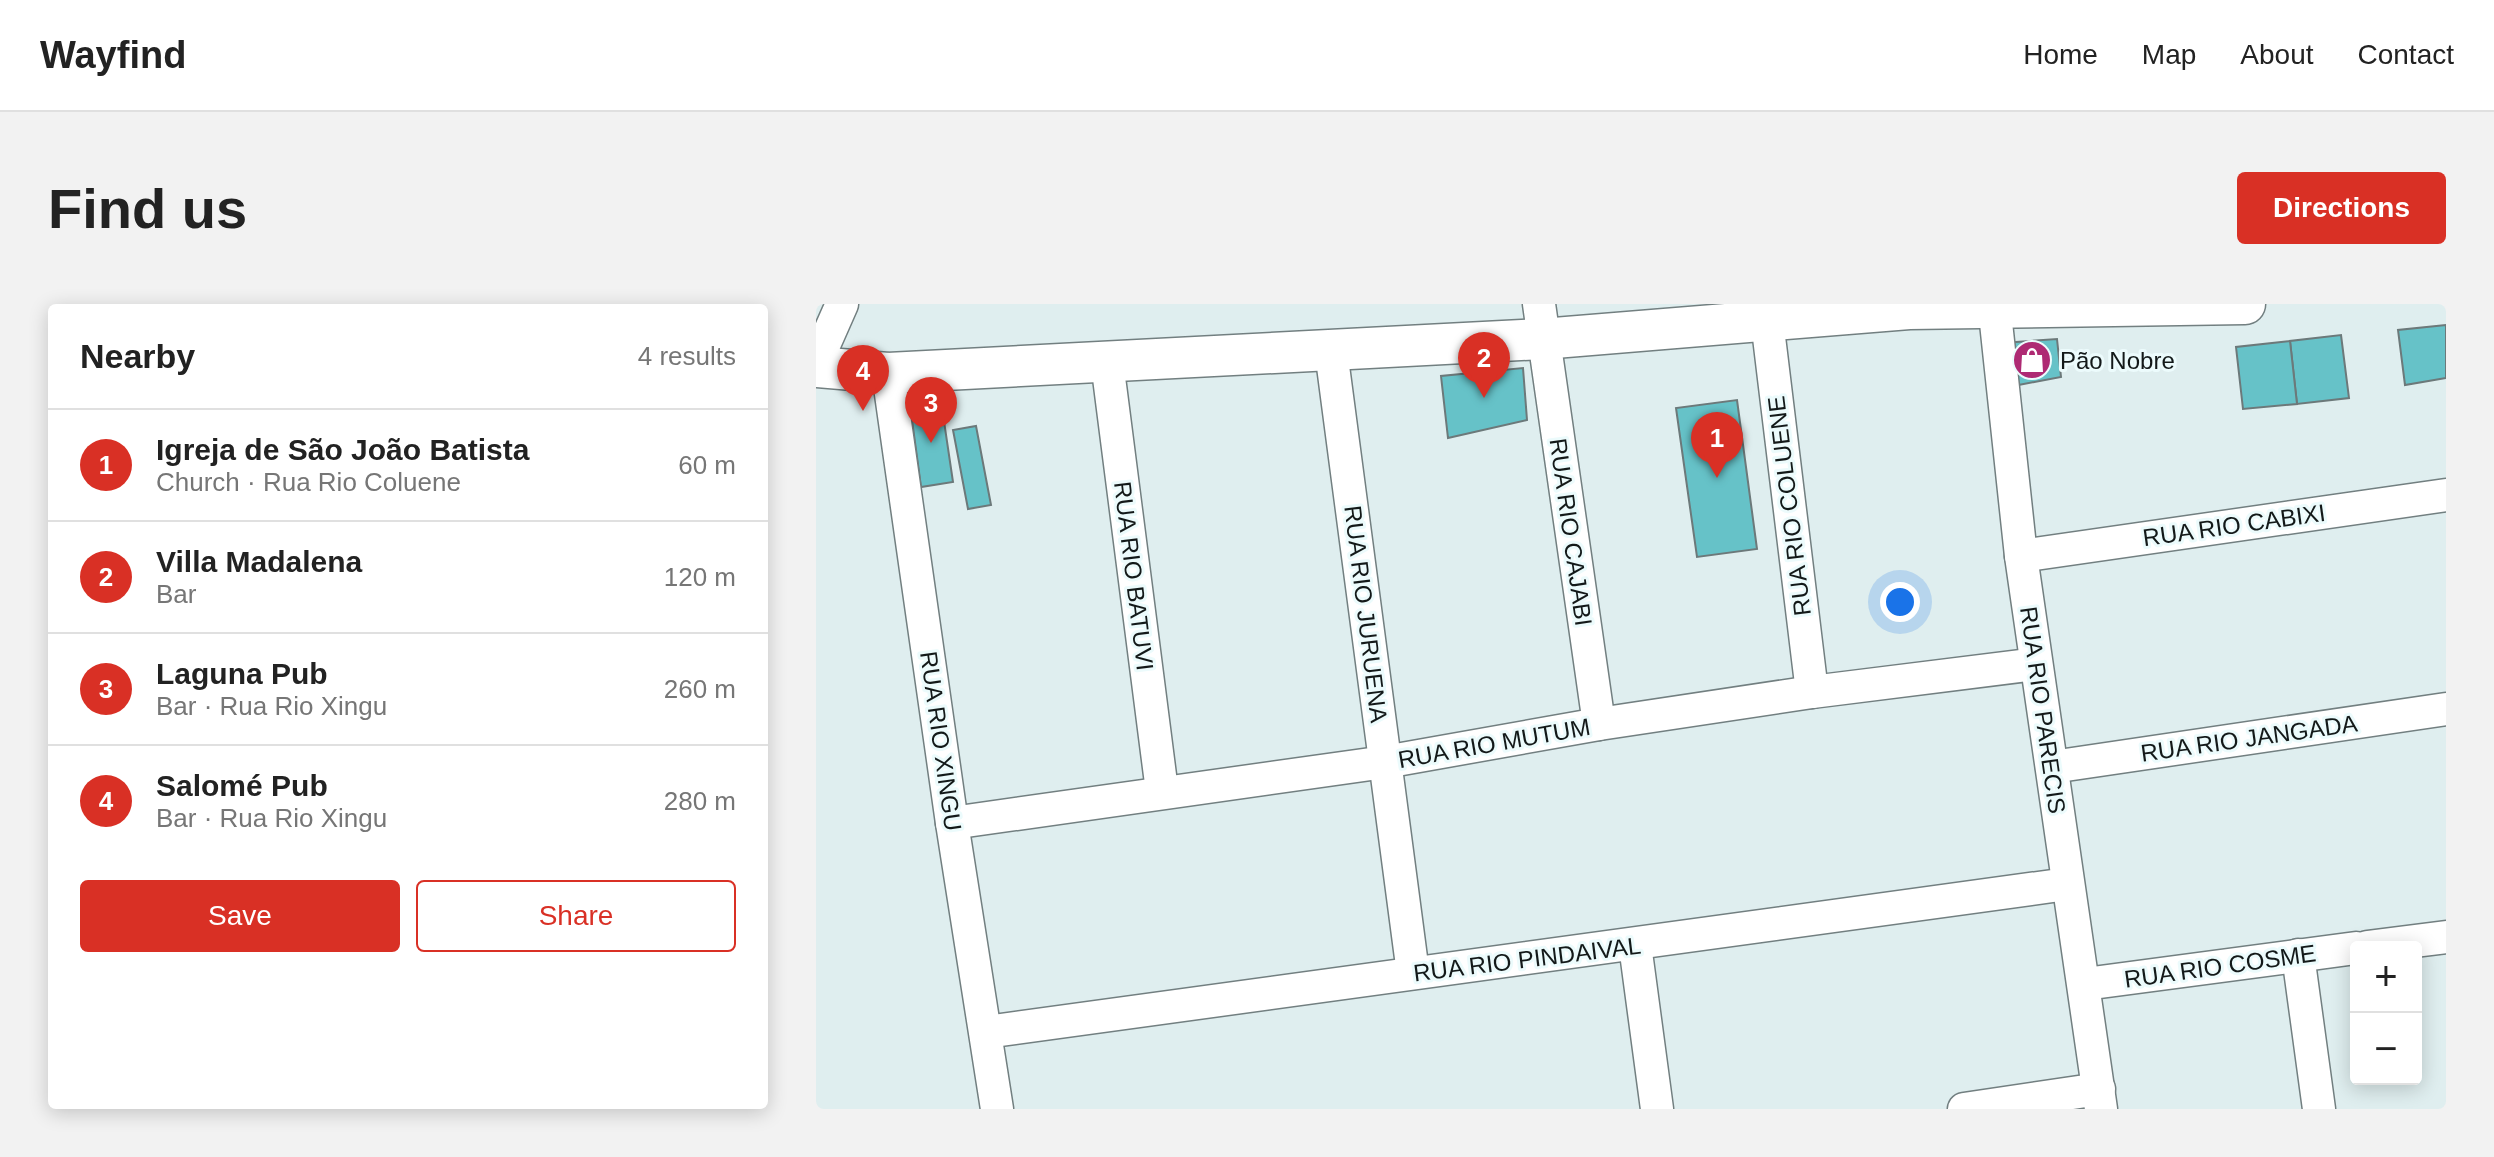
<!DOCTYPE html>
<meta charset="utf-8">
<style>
body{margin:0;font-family:Arial,sans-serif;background:#f2f2f2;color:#222}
.controls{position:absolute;right:24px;bottom:24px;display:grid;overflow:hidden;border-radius:8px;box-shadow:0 4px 20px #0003}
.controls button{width:72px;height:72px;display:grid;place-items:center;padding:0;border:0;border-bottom:2px solid #e0e0e0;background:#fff;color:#222;font:40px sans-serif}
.you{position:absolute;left:1084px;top:298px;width:28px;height:28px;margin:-20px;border:6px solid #fff;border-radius:50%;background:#1a73e8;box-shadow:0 0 0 12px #1a73e833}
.badge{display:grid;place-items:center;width:52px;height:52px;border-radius:50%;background:#d93025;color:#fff;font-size:26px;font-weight:700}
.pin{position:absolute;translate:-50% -66px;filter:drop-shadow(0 2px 4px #0008)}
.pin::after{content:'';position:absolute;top:42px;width:28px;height:24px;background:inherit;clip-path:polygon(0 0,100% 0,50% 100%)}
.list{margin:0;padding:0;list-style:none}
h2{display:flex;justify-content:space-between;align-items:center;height:104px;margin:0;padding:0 32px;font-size:34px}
h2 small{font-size:26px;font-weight:400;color:#767676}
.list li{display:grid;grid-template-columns:52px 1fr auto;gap:24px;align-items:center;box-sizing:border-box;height:112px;padding:0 32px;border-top:2px solid #e0e0e0}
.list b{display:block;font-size:30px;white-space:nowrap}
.list p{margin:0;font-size:26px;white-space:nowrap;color:#767676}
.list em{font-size:26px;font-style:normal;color:#767676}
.actions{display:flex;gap:16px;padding:24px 32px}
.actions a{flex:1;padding:18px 0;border:2px solid #d93025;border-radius:8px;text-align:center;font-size:28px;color:#d93025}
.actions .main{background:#d93025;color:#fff}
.map{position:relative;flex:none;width:1630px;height:805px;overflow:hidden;border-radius:8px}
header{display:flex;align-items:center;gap:48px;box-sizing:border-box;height:112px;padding:0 40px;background:#fff;border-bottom:2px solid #e0e0e0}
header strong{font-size:38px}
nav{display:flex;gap:44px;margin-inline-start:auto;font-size:28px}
.intro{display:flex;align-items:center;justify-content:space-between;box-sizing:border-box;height:192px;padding:0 48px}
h1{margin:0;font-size:56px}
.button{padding:20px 36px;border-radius:8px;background:#d93025;color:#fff;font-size:28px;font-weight:700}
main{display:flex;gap:48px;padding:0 48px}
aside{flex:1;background:#fff;border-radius:8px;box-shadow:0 4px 20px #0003}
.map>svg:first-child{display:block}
</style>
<header>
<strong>Wayfind</strong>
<nav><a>Home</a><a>Map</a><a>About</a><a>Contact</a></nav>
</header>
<div class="intro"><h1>Find us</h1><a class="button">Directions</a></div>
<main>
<aside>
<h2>Nearby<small>4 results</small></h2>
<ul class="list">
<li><span class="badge">1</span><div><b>Igreja de São João Batista</b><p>Church · Rua Rio Coluene</p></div><em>60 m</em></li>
<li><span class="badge">2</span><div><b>Villa Madalena</b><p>Bar</p></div><em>120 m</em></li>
<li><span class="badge">3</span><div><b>Laguna Pub</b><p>Bar · Rua Rio Xingu</p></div><em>260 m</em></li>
<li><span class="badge">4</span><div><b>Salomé Pub</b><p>Bar · Rua Rio Xingu</p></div><em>280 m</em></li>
</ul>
<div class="actions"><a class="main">Save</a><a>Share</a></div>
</aside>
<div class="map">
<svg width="1630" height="805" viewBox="0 0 1630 805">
<rect width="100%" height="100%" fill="#dfeeef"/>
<g fill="#66c2c8" stroke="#6c797a" stroke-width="2">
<polygon points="1630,21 1630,74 1589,81 1582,26"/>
<polygon points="1525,31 1533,94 1481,100 1474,37"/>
<polygon points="1241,35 1245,73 1192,83 1186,39"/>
<polygon points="1474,37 1481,100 1427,105 1420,43"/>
<polygon points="707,64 711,116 632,134 625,72"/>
<polygon points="921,96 941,245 881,253 860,104"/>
<polygon points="125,97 137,178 105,183 94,101"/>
<polygon points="160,122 175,201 152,205 137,126"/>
</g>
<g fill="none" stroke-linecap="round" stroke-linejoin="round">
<g stroke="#727f80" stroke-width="35">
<g id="minor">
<polyline points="723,0 783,420"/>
<polyline points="949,0 996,388"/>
<polyline points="1178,0 1205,252 1285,805"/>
<polyline points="515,47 597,669"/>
<polyline points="291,58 346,487"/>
<polyline points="0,59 26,0"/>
<polyline points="72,69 136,519 181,805"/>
<polyline points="1205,252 1630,191"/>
<polyline points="1236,463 1630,405"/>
<polyline points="136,519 569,458 783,420 996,388 1220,360"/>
<polyline points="819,641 841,805"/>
<polyline points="1551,643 1630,633"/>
<polyline points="1482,651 1503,805"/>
<polyline points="1269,680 1540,644"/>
<polyline points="170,728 1251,580"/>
<polyline points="1148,805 1283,785"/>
</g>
</g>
<g stroke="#727f80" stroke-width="43">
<polyline id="major" points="0,63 72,69 726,35 1093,5 1429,0"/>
</g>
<use href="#minor" stroke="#fff" stroke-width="32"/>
<use href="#major" stroke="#fff" stroke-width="40"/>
</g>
<defs>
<g id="shop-disc" transform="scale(2)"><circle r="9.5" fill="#ae2a73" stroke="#ecfbfc"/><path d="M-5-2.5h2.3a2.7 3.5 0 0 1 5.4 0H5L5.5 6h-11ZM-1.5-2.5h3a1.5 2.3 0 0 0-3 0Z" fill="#fff"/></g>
</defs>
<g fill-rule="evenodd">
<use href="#shop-disc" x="1216" y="56"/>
</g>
<g text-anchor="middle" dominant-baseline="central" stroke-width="6" stroke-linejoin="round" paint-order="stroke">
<g font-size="24" fill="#131919" stroke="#ecfbfc" text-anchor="start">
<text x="1244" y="56">Pão Nobre</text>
</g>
<g font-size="24" fill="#131919" stroke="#ecfbfc">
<text transform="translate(973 202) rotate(-97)">RUA RIO COLUENE</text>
<text transform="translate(1418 221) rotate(-8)">RUA RIO CABIXI</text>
<text transform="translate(755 228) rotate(82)">RUA RIO CAJABI</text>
<text transform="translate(318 272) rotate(83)">RUA RIO BATUVI</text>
<text transform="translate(550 310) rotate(83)">RUA RIO JURUENA</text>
<text transform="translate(1227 406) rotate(82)">RUA RIO PARECIS</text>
<text transform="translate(1433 434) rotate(-8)">RUA RIO JANGADA</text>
<text transform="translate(125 437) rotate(82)">RUA RIO XINGU</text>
<text transform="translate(678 439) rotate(-10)">RUA RIO MUTUM</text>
<text transform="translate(711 655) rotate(-7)">RUA RIO PINDAIVAL</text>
<text transform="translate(1404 662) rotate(-8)">RUA RIO COSME</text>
</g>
</g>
</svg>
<div class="controls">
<button>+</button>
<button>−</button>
</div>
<div class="you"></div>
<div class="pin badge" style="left:901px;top:174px">1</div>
<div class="pin badge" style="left:668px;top:94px">2</div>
<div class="pin badge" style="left:115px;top:139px">3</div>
<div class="pin badge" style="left:47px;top:107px">4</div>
</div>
</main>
